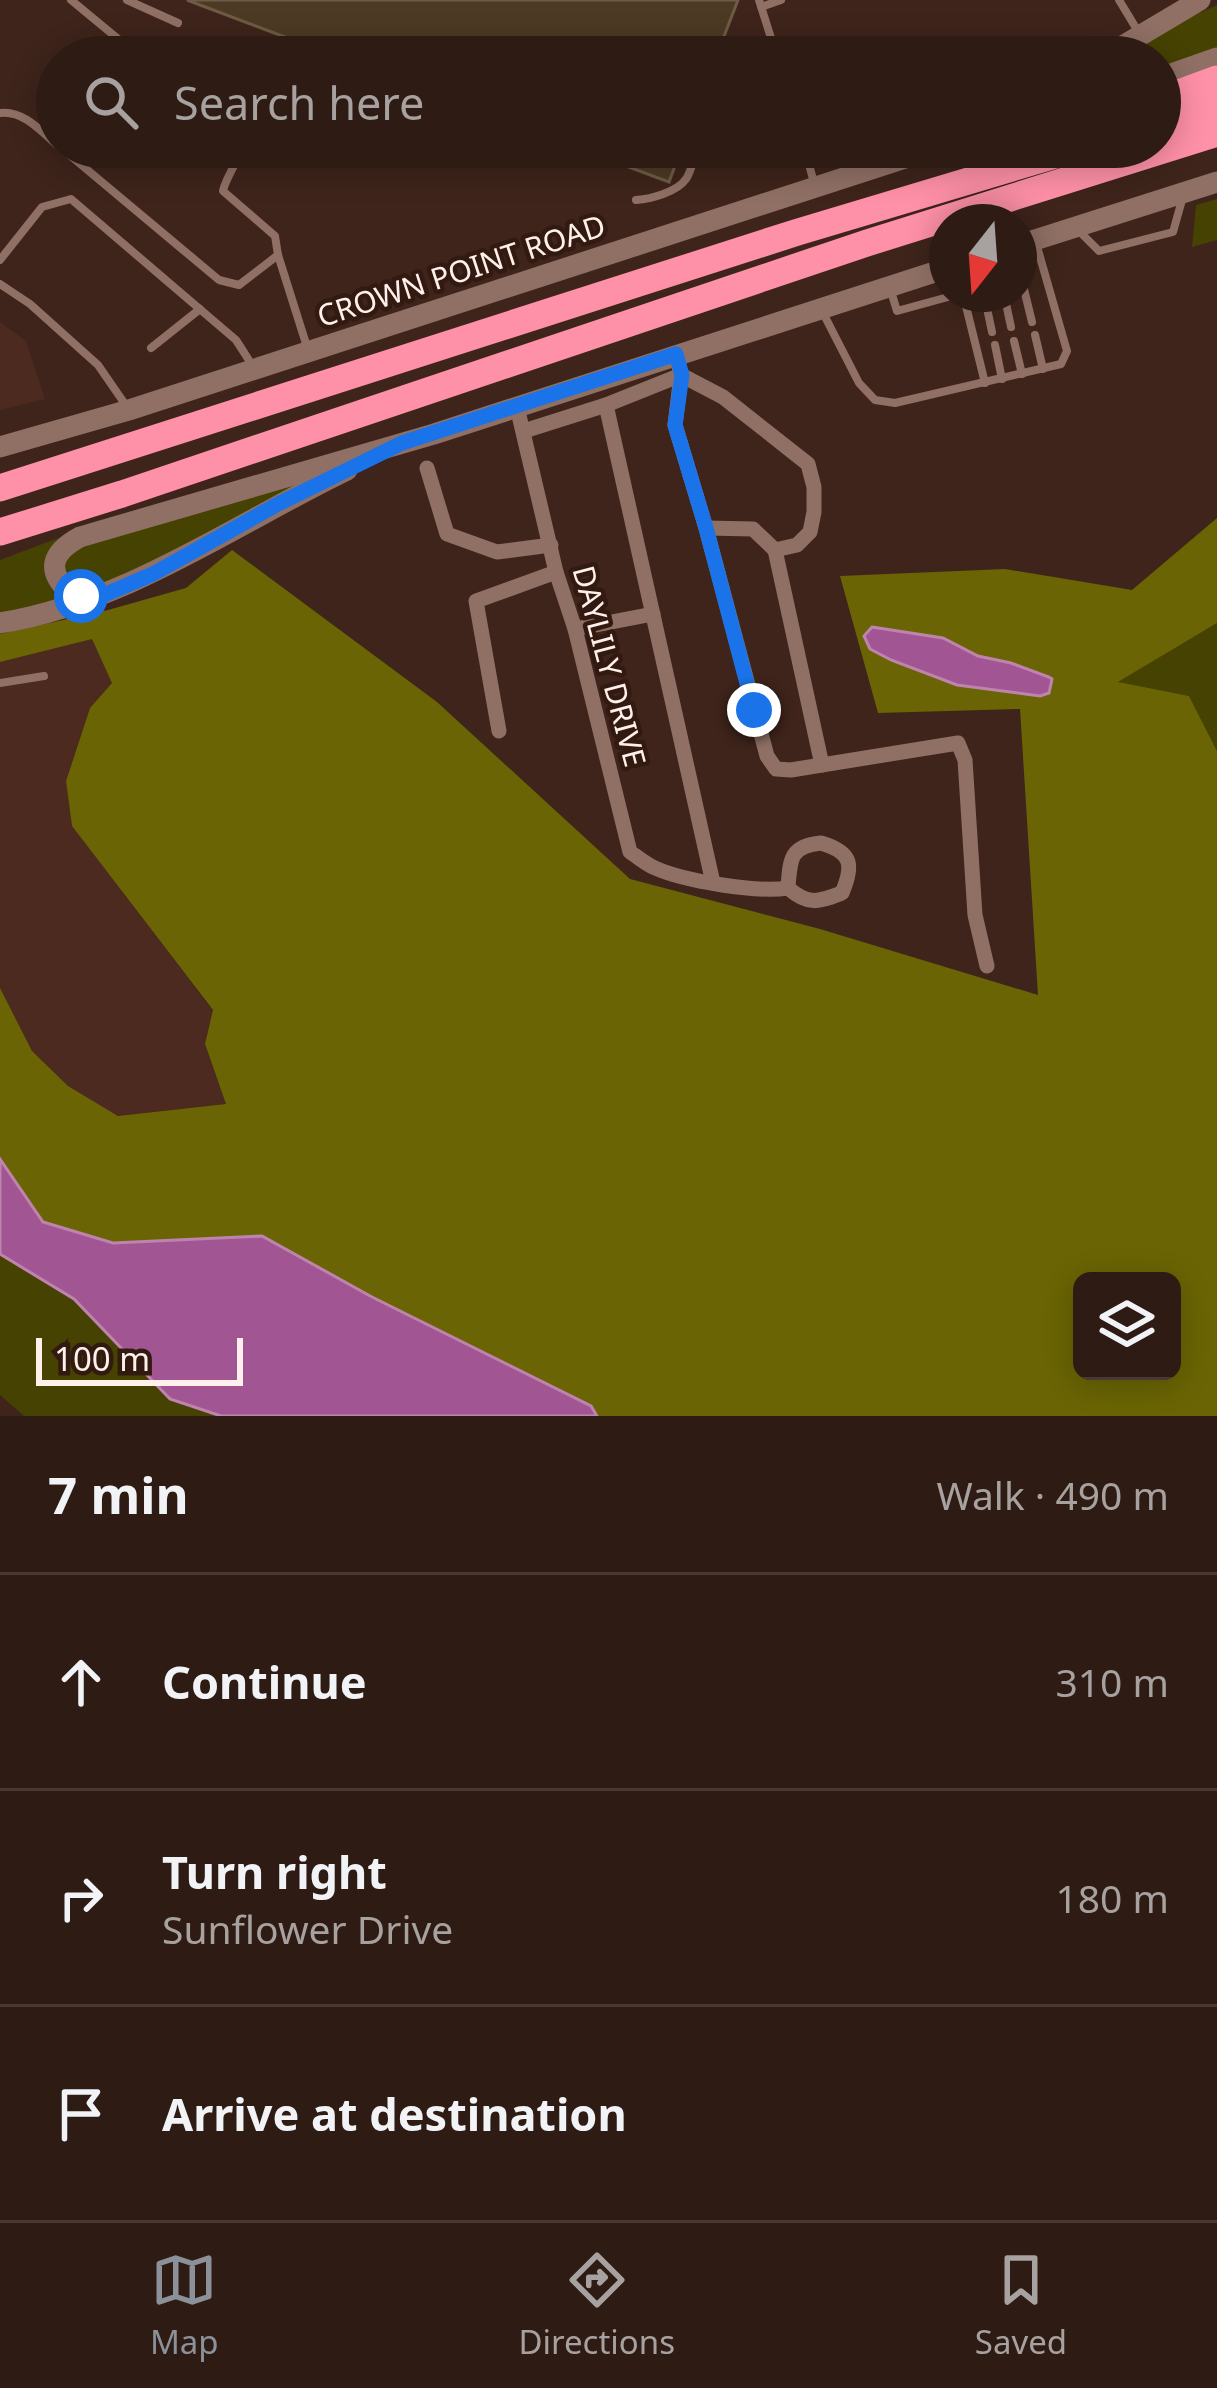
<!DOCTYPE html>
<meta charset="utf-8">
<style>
body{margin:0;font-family:"Noto Sans",sans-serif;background:#3a2822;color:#f1f3f6}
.controls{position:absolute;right:36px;bottom:36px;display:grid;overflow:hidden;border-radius:18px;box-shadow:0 6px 30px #0003}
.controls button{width:108px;height:108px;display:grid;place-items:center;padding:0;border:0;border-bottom:3px solid #493934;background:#2e1b14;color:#f1f3f6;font:60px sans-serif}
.compass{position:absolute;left:929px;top:204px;width:108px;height:108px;border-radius:50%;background:#2e1b14;box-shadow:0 6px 30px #0003;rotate:197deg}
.scale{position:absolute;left:36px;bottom:30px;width:207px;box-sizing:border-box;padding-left:12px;border:6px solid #fff0eb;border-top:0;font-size:33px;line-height:42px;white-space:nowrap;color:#fff0eb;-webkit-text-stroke:9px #331a11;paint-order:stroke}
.stop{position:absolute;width:36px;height:36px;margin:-27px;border:9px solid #1a73e8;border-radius:50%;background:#fff}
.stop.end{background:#1a73e8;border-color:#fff;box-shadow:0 3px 12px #0008}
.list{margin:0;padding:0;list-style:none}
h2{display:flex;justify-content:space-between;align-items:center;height:156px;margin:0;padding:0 48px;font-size:51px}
h2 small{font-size:39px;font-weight:400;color:#a7a1a0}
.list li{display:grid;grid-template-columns:78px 1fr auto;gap:36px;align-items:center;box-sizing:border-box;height:216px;padding:0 48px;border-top:3px solid #493934}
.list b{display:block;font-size:45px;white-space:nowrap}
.list p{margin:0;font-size:39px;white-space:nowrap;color:#a7a1a0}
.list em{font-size:39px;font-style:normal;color:#a7a1a0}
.icon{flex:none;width:66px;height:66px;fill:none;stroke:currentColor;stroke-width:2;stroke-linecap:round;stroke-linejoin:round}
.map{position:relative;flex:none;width:1217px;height:1416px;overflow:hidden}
.search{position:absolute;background:#2e1b14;box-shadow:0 6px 30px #0003;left:36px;right:36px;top:36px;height:132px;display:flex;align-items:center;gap:30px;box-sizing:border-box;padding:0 42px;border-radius:66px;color:#a7a1a0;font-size:45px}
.sheet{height:804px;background:#2e1b14}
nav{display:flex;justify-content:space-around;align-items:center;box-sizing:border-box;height:168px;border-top:3px solid #493934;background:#2e1b14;font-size:33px;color:#a7a1a0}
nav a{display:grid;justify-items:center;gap:6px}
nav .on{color:#8c9099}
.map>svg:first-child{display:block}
</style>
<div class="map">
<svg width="1217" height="1416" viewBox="0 0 1217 1416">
<rect width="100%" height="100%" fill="#3e241b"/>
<g fill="#4c2a1f">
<polygon points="0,322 26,341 45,399 0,410"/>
<polygon points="92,638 113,683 90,708 66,780 72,826 213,1011 205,1045 226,1104 118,1116 68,1086 32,1051 0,988 0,662"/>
</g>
<g fill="#464202">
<polygon points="1217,5 1217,50 1160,69 1160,57 1119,57 1157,32"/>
<polygon points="1217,199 1217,240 1192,247 1196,205"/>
<polygon points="301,483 206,540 92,590 75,588 64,571 66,555 90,541"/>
<path d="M58 538C38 571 42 574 65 603L0 615V560Z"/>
<polygon points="1217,623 1217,751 1189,696 1116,683"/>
<polygon points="0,1254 74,1299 170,1399 221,1416 24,1416 0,1395"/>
</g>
<path fill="#6a6404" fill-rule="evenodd" d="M1217 518V623L1118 682 1189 696 1217 751V1416H597L591 1406 372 1297 262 1236 113 1243 43 1222 0 1159V988L32 1051 68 1086 118 1116 226 1104 205 1044 213 1010 72 826 66 781 90 708 112 683 92 639 0 662V634L108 610 186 588 232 550 437 702 630 879 820 929 1038 995 1020 709 878 713 840 576 1005 569 1132 590ZM1082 1281H1172V1371H1082Z"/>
<g fill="#a25593" stroke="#be84ad" stroke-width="3">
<polygon points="872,627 943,638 978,656 1011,663 1049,677 1052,679 1049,693 1040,696 957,685 891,660 870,649 864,636"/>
<polygon points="0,1159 43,1222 113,1243 262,1236 372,1297 591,1406 597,1416 221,1416 170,1399 74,1299 0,1254"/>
</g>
<g fill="#4c3a24" stroke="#6e5b43" stroke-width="3">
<polygon points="187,0 738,0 716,57 338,57"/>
<polygon points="575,147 682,147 669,182"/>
</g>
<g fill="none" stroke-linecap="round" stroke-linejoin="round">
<g stroke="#907065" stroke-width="8">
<polyline points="71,0 140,57"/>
<polyline points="127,0 178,23"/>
<polyline points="759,0 777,57"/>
<polyline points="1119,0 1139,33"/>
<polyline points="761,7 781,0"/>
<path d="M0 113C23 110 41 131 57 145"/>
<polyline points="60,147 219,280 239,285 278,255"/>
<path d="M241 147C241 158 226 176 223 191L275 236 278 255 308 350"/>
<polyline points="804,147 815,186"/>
<path d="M636 200C651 199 677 192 686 179 692 170 694 157 698 147"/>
<polyline points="1077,229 1099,251 1173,232 1182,200"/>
<polyline points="0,260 42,207 71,199 236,340 254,368"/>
<polyline points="1021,277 1032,322"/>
<polyline points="0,284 30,304 98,365 127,407"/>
<polyline points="890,288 897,311 959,294"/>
<polyline points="963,294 985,383"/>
<polyline points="984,294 992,332"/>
<polyline points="1004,294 1011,327"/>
<polyline points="821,309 859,383 875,400 895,403 1061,364 1067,351 1036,243"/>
<polyline points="1035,335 1043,369"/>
<polyline points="1014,341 1022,374"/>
<polyline points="995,345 1002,379"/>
<polyline points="151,348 200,309"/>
<polyline points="0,683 44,676"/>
</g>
<g stroke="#907065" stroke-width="15">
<polyline points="676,354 681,375 675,425 706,528 767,756 776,769 791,770 958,743 965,760 975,915 987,966"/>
<polyline points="606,405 713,883"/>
<path d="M517 407 556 572 575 629 630 852C638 857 646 864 655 868 684 881 757 893 788 888"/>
<polyline points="524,431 606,405 681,375 723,397 808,464 814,487 814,512 810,532 797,545 775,550"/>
<polyline points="427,468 447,534 497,552 551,545"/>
<polyline points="706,528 753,529 775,550 822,765"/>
<polyline points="575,629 653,614"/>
<polyline points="499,731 476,601 556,572"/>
<path d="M821 843C852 852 854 865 842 893 818 902 809 906 788 888 790 859 790 846 821 843Z"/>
</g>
<g stroke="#907065" stroke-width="21">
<polyline points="1104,57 1200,0"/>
<polyline points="1160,78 1217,58"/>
<polyline points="1019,245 1217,182"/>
<polyline points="0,447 129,410 939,147"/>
<path d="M97 598 72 594C44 571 52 552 80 537L434 434 947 268"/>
<path d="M0 623C128 602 233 525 347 470"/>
</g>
<g stroke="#fe90a7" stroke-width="27">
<polyline points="1160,100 1217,79"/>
<polyline points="1160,123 1217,106"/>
<polyline points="0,488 798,232 1082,147"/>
<polyline points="0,532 122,494 867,243 1217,133"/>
</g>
</g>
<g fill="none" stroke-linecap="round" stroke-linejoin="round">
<polyline stroke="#1a73e8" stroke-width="15" points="81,596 97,598 153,574 278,504 402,443 676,354 682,375 675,425 706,528 754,710"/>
</g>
<g text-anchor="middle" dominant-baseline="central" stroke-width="9" stroke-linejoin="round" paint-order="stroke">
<g font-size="30" fill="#fff0eb" stroke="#331a11">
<text transform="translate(461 270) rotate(-18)">CROWN POINT ROAD</text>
<text transform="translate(610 666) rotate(75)">DAYLILY DRIVE</text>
</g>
</g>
</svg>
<div class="controls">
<button><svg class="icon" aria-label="layers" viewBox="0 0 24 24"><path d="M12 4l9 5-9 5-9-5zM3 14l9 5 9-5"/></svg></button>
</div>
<svg class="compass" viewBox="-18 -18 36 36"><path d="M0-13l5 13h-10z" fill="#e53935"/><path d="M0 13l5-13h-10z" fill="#a7a1a0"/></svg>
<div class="scale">100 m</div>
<div class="stop" style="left:81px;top:596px"></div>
<div class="stop end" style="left:754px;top:710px"></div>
<div class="search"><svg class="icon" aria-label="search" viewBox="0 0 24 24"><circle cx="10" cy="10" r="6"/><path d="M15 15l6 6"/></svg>Search here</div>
</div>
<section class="sheet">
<h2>7 min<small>Walk · 490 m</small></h2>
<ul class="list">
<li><svg class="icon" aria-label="ahead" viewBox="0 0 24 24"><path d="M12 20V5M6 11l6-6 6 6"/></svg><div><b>Continue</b></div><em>310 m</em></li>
<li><svg class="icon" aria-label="right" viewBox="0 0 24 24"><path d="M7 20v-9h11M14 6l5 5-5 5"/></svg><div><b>Turn right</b><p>Sunflower Drive</p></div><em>180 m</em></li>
<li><svg class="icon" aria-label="arrive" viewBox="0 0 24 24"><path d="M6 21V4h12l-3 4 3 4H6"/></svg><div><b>Arrive at destination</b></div></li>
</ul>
</section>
<nav>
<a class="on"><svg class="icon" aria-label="map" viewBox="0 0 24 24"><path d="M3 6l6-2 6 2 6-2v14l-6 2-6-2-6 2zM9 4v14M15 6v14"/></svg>Map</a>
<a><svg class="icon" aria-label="directions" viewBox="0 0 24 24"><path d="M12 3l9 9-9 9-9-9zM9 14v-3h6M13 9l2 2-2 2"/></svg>Directions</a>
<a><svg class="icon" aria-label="saved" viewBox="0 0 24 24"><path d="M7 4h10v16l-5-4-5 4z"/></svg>Saved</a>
</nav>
